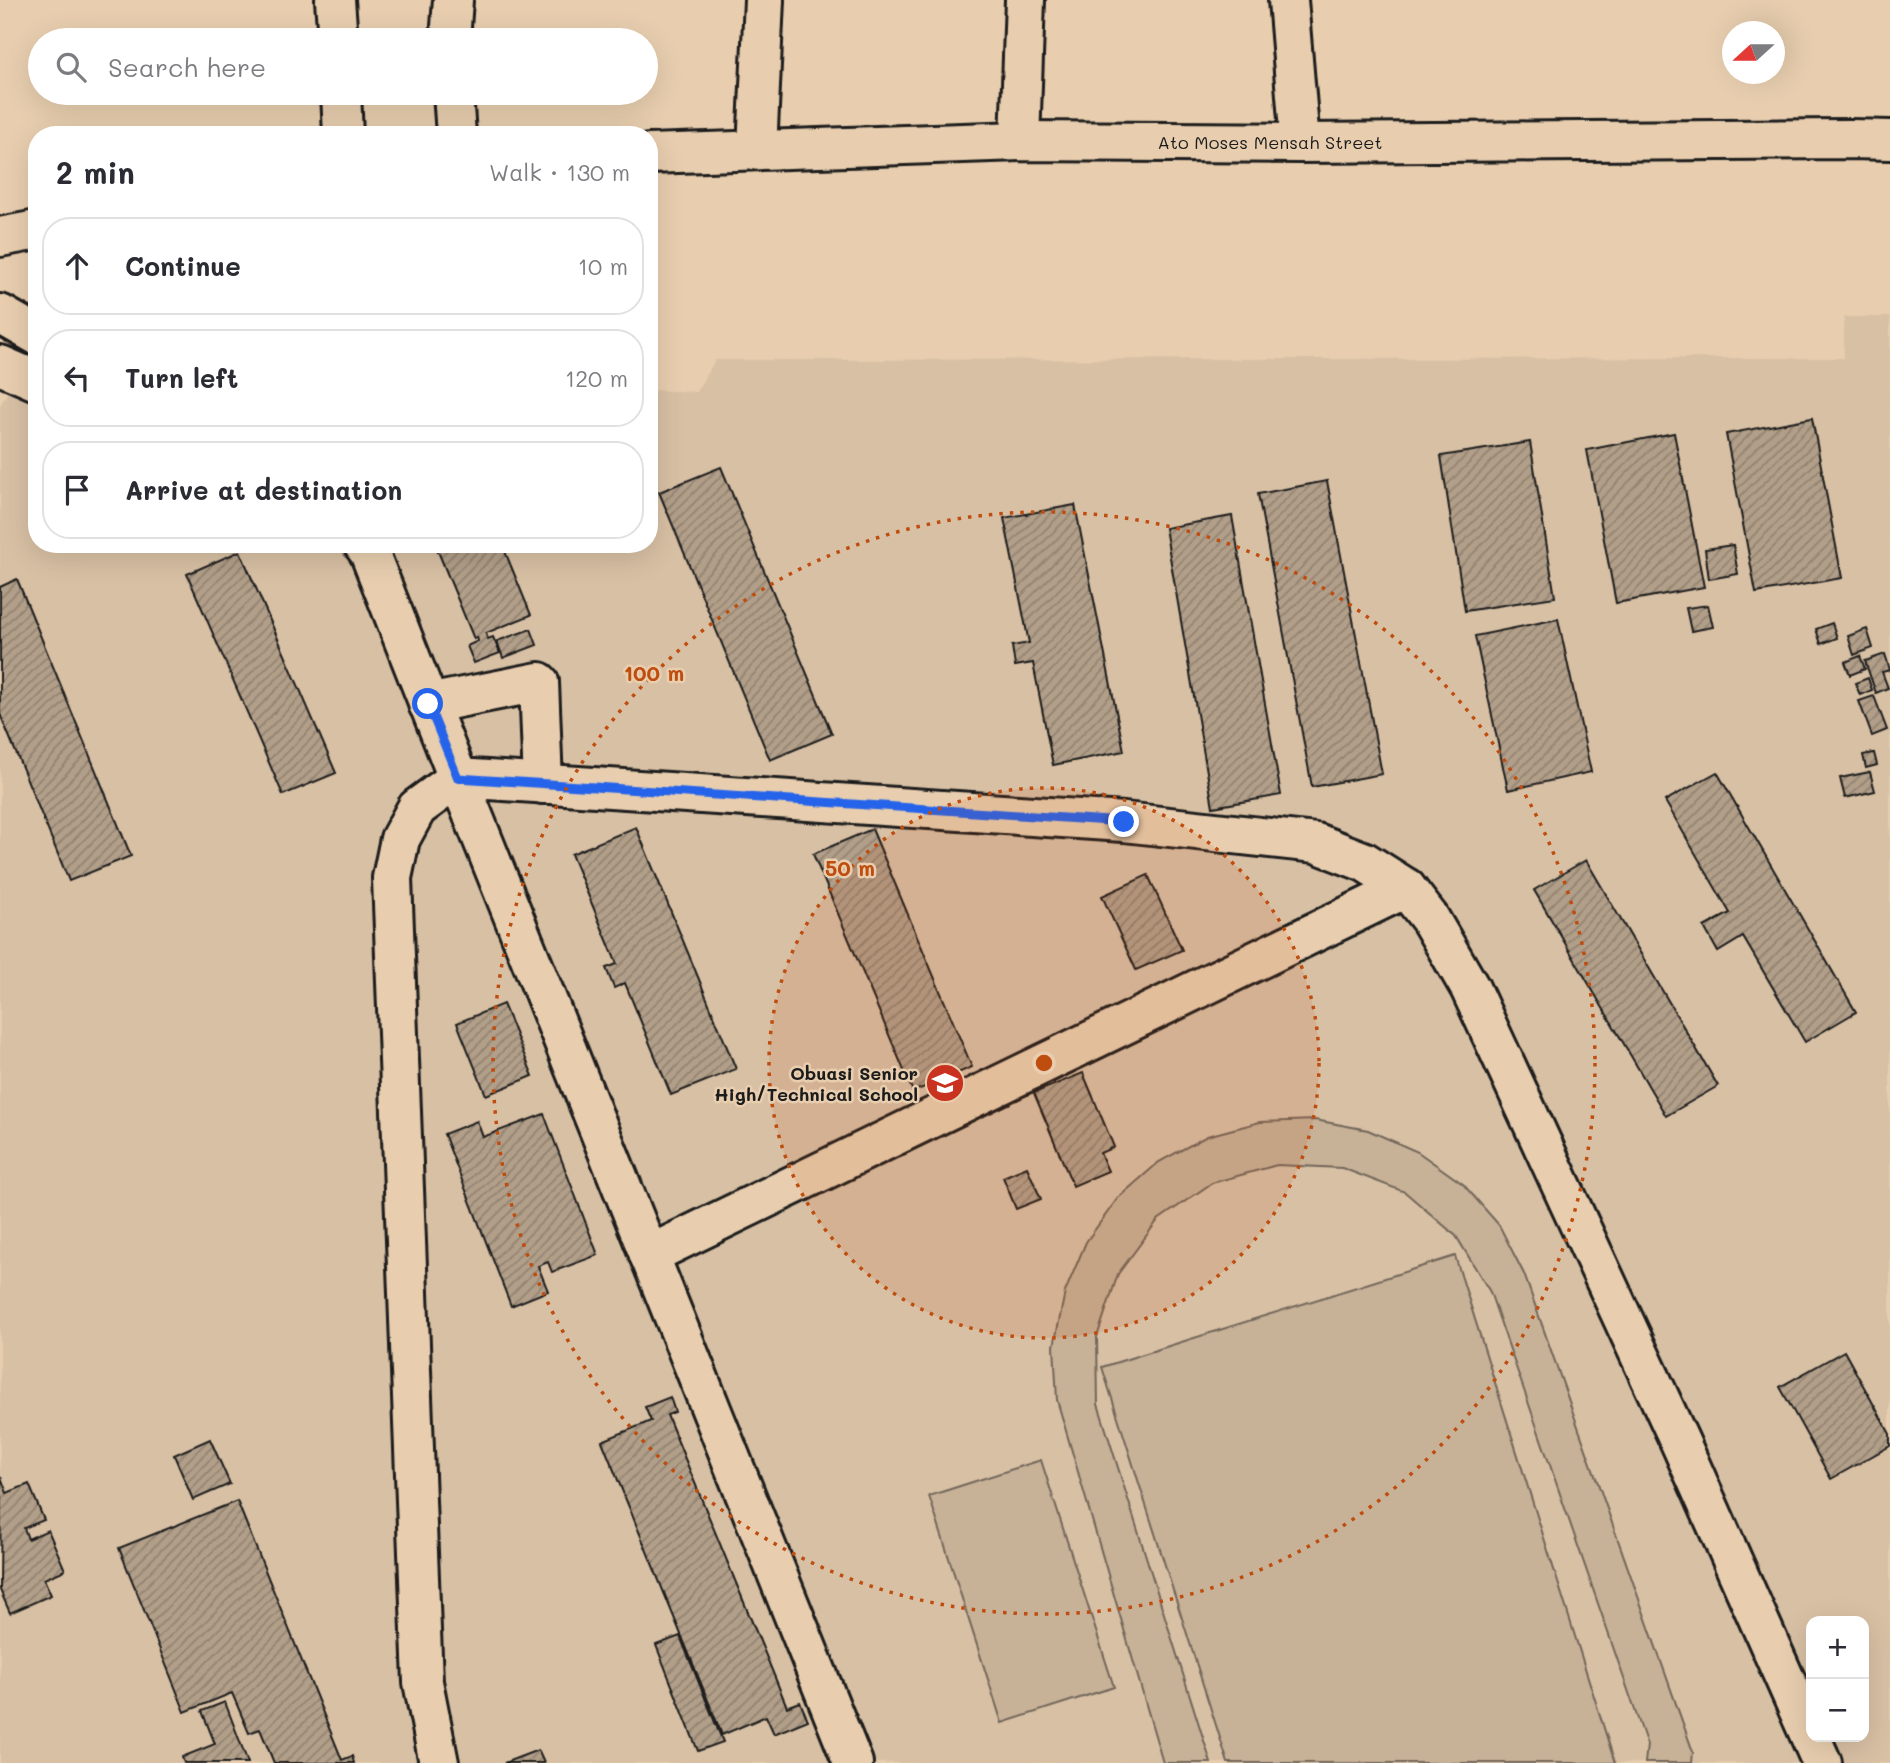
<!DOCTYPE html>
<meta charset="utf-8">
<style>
body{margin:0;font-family:Mali,sans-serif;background:#f2f2f3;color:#2b2b33}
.controls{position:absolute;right:21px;bottom:21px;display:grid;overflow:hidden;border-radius:14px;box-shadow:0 7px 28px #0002}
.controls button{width:63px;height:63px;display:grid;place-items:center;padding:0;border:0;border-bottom:2px solid #e1e1e2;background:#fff;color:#2b2b33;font:35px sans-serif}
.compass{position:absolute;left:1722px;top:21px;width:63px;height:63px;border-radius:50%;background:#fff;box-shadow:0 7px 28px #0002;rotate:249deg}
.stop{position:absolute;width:21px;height:21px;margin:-16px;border:5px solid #2563eb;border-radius:50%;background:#fff}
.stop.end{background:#2563eb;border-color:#fff;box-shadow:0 2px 7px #0008}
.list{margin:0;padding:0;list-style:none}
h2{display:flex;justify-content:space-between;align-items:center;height:91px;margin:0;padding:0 28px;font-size:30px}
h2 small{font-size:23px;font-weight:400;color:#7c7c81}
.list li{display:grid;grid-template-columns:46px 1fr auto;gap:21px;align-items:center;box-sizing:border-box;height:98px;margin:0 14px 14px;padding:0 14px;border:2px solid #e1e1e2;border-radius:28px}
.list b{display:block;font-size:26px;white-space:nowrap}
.list em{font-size:23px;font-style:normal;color:#7c7c81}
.icon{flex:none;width:38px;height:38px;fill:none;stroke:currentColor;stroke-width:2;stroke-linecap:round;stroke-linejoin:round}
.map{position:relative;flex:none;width:1890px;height:1763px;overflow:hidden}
.search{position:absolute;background:#fff;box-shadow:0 7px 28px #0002;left:28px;top:28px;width:630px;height:77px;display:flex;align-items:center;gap:18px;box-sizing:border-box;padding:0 24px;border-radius:38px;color:#7c7c81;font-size:26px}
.panel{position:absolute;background:#fff;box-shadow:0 7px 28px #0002;left:28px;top:126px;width:630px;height:427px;border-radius:28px}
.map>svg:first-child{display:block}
</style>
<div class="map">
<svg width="1890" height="1763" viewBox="0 0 1890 1763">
<defs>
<pattern id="building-hatch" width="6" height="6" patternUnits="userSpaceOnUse" patternTransform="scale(1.75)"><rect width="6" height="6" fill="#b29f89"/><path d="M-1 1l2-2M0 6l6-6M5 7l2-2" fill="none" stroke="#90816f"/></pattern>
</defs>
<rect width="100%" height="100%" fill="#e8ceaf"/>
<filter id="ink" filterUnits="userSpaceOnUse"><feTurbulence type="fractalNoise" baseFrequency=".0143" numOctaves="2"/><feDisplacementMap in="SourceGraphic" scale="14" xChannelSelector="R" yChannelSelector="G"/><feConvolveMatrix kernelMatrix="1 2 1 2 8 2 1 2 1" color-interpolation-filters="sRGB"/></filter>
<g filter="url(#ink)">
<path fill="#d8c0a4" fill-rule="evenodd" d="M1844 317H1890V1763H0V405L37 345V544H649V390L696 392 715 360 1844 358ZM1811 1621H1864V1737H1811Z"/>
<g fill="#c7b197" stroke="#72665a" stroke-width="2">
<polygon points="1315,1120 1368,1130 1418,1152 1463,1184 1499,1225 1524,1274 1693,1752 1692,1763 1645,1763 1647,1745 1490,1292 1456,1236 1405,1192 1342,1168 1277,1165 1212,1183 1158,1220 1118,1274 1097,1337 1098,1404 1211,1763 1163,1763 1057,1400 1054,1346 1065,1292 1086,1242 1118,1198 1159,1162 1207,1136 1260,1122"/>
<polygon points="1455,1256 1615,1763 1228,1763 1102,1367"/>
<polygon points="1041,1460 1114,1687 1002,1723 929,1496"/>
</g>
<g fill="url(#building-hatch)" stroke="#1c1c1c" stroke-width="2">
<polygon points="1812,418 1842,578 1756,593 1726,434"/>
<polygon points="1674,433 1704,587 1616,603 1587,450"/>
<polygon points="1530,442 1555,597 1465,611 1441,456"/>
<polygon points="721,467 832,734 770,760 659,492"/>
<polygon points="1327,481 1382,774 1312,787 1258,494"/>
<polygon points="1075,505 1124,751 1053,765 1033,663 1015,666 1012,646 1029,643 1004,518"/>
<polygon points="1232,516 1281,795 1213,807 1165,528"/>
<polygon points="435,544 502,544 531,615 486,633 488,639 493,637 500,653 474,663 467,646 478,641 477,637 474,639"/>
<polygon points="1733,545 1738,574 1709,579 1705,549"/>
<polygon points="240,551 336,773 283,795 187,574"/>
<polygon points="17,579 131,856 69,881 0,714 0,587"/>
<polygon points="1708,605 1713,627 1691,631 1686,608"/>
<polygon points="1558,619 1591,772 1508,790 1475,636"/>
<polygon points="1832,623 1837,638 1821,644 1816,629"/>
<polygon points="531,629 537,645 503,658 497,641"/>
<polygon points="1867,629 1873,648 1854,655 1848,636"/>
<polygon points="1885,654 1890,670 1882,672 1888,688 1876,693 1865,661"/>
<polygon points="1860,656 1865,669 1850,675 1845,662"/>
<polygon points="1868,678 1872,690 1860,695 1855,683"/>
<polygon points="1874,696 1887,730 1872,736 1859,701"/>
<polygon points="1874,753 1877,765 1866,768 1863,755"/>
<polygon points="1717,772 1856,1012 1805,1042 1743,937 1718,952 1704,927 1730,913 1665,801"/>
<polygon points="1870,772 1875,791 1845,798 1840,778"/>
<polygon points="636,827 736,1069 671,1095 625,983 614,988 606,968 617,964 571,854"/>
<polygon points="872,829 972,1067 913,1092 813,854"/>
<polygon points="1586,860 1718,1086 1666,1116 1534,890"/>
<polygon points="1148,875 1182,950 1136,970 1102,896"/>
<polygon points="503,1004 533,1076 486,1095 457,1023"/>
<polygon points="1083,1073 1114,1147 1100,1153 1108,1171 1073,1186 1034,1093"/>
<polygon points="544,1114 598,1255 552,1272 548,1262 538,1266 548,1291 511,1306 444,1134 477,1121 483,1137"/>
<polygon points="1027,1167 1041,1199 1016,1209 1003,1177"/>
<polygon points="1844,1351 1890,1434 1890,1446 1831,1479 1780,1387"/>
<polygon points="670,1397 675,1412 667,1415 787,1707 800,1702 808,1720 774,1734 766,1716 722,1735 602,1441 651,1421 645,1407"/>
<polygon points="210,1439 230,1484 193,1500 174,1455"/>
<polygon points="1,1477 7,1493 29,1484 44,1520 24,1528 28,1539 48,1530 65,1570 44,1579 51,1595 10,1613 0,1590"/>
<polygon points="237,1501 342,1760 352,1756 354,1763 274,1763 260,1729 249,1733 232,1693 185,1712 119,1548"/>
<polygon points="680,1636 723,1742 698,1751 656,1645"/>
<polygon points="225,1702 248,1763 184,1763 182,1757 215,1744 202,1711"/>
<polygon points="538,1750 544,1763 504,1763"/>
</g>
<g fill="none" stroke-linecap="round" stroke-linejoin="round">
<g stroke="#1c1c1c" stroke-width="44">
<g id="minor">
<polyline points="335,0 338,40"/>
<polyline points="1288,0 1300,143"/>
<polyline points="450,40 453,0"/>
<polyline points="341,93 343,135"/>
<polyline points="453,93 456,135"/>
<polyline points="1020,141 1025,0"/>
<polyline points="757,150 764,0"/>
<polyline points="649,154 1020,141 1300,143 1851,139 1890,140"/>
<polyline points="0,237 37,230"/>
<polyline points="0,314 37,335"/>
<polyline points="0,365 37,381"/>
<polyline points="363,544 369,552 458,778 853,1763"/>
<polyline points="428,704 539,682 543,784"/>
<polyline points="649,1255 1406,888"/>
<polyline points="439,1763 423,1682 392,878 400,839 417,808 458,778 1124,822 1316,843 1365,862 1406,888 1430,919 1470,988 1680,1442 1822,1763"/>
</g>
</g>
<use href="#minor" stroke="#e8ceaf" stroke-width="38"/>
</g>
</g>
<g fill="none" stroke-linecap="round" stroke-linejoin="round" filter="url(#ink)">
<polyline stroke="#2563eb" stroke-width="9" points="428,704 458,778 1124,822"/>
</g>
<circle cx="1044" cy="1063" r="275" fill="#bf4d0f" fill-opacity=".12"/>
<g fill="none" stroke="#bf4d0f" stroke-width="3.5" stroke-dasharray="3.5 7">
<circle cx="1044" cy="1063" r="275"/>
<circle cx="1044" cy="1063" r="551"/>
</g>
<defs>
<g id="school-disc" transform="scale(2.0125)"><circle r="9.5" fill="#c8321e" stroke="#e8ceaf"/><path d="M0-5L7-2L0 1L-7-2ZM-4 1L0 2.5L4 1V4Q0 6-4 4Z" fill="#fff"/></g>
</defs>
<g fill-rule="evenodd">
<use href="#school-disc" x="945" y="1083"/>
</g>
<g text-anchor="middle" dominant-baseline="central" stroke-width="5" stroke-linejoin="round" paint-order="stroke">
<g font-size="18" fill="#1c1c1c" stroke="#e8ceaf">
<text x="1270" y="142">Ato Moses Mensah Street</text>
</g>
<g font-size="18" font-weight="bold" fill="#1c1c1c" stroke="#e8ceaf" text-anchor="end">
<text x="918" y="1073">Obuasi Senior<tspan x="918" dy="21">High/Technical School</tspan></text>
</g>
</g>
<circle cx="1044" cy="1063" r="10" fill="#bf4d0f" stroke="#e8ceaf" stroke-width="3.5"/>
<g font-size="21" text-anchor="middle" font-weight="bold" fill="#bf4d0f" stroke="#e8ceaf" stroke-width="5" stroke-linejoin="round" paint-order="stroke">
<text x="654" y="681">100 m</text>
<text x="850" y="876">50 m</text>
</g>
</svg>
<div class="controls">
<button>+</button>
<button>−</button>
</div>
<svg class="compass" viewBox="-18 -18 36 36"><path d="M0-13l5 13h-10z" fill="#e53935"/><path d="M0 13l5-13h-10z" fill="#7c7c81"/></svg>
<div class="stop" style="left:428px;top:704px"></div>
<div class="stop end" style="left:1124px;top:822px"></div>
<div class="search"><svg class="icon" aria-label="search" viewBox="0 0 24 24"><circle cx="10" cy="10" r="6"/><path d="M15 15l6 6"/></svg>Search here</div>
<section class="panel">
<h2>2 min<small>Walk · 130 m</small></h2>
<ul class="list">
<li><svg class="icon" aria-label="ahead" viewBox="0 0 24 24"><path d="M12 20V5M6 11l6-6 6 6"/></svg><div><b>Continue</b></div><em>10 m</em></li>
<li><svg class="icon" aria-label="left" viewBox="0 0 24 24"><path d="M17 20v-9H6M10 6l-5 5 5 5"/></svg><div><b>Turn left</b></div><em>120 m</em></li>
<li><svg class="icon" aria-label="arrive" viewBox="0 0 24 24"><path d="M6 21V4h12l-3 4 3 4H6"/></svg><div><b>Arrive at destination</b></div></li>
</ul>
</section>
</div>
